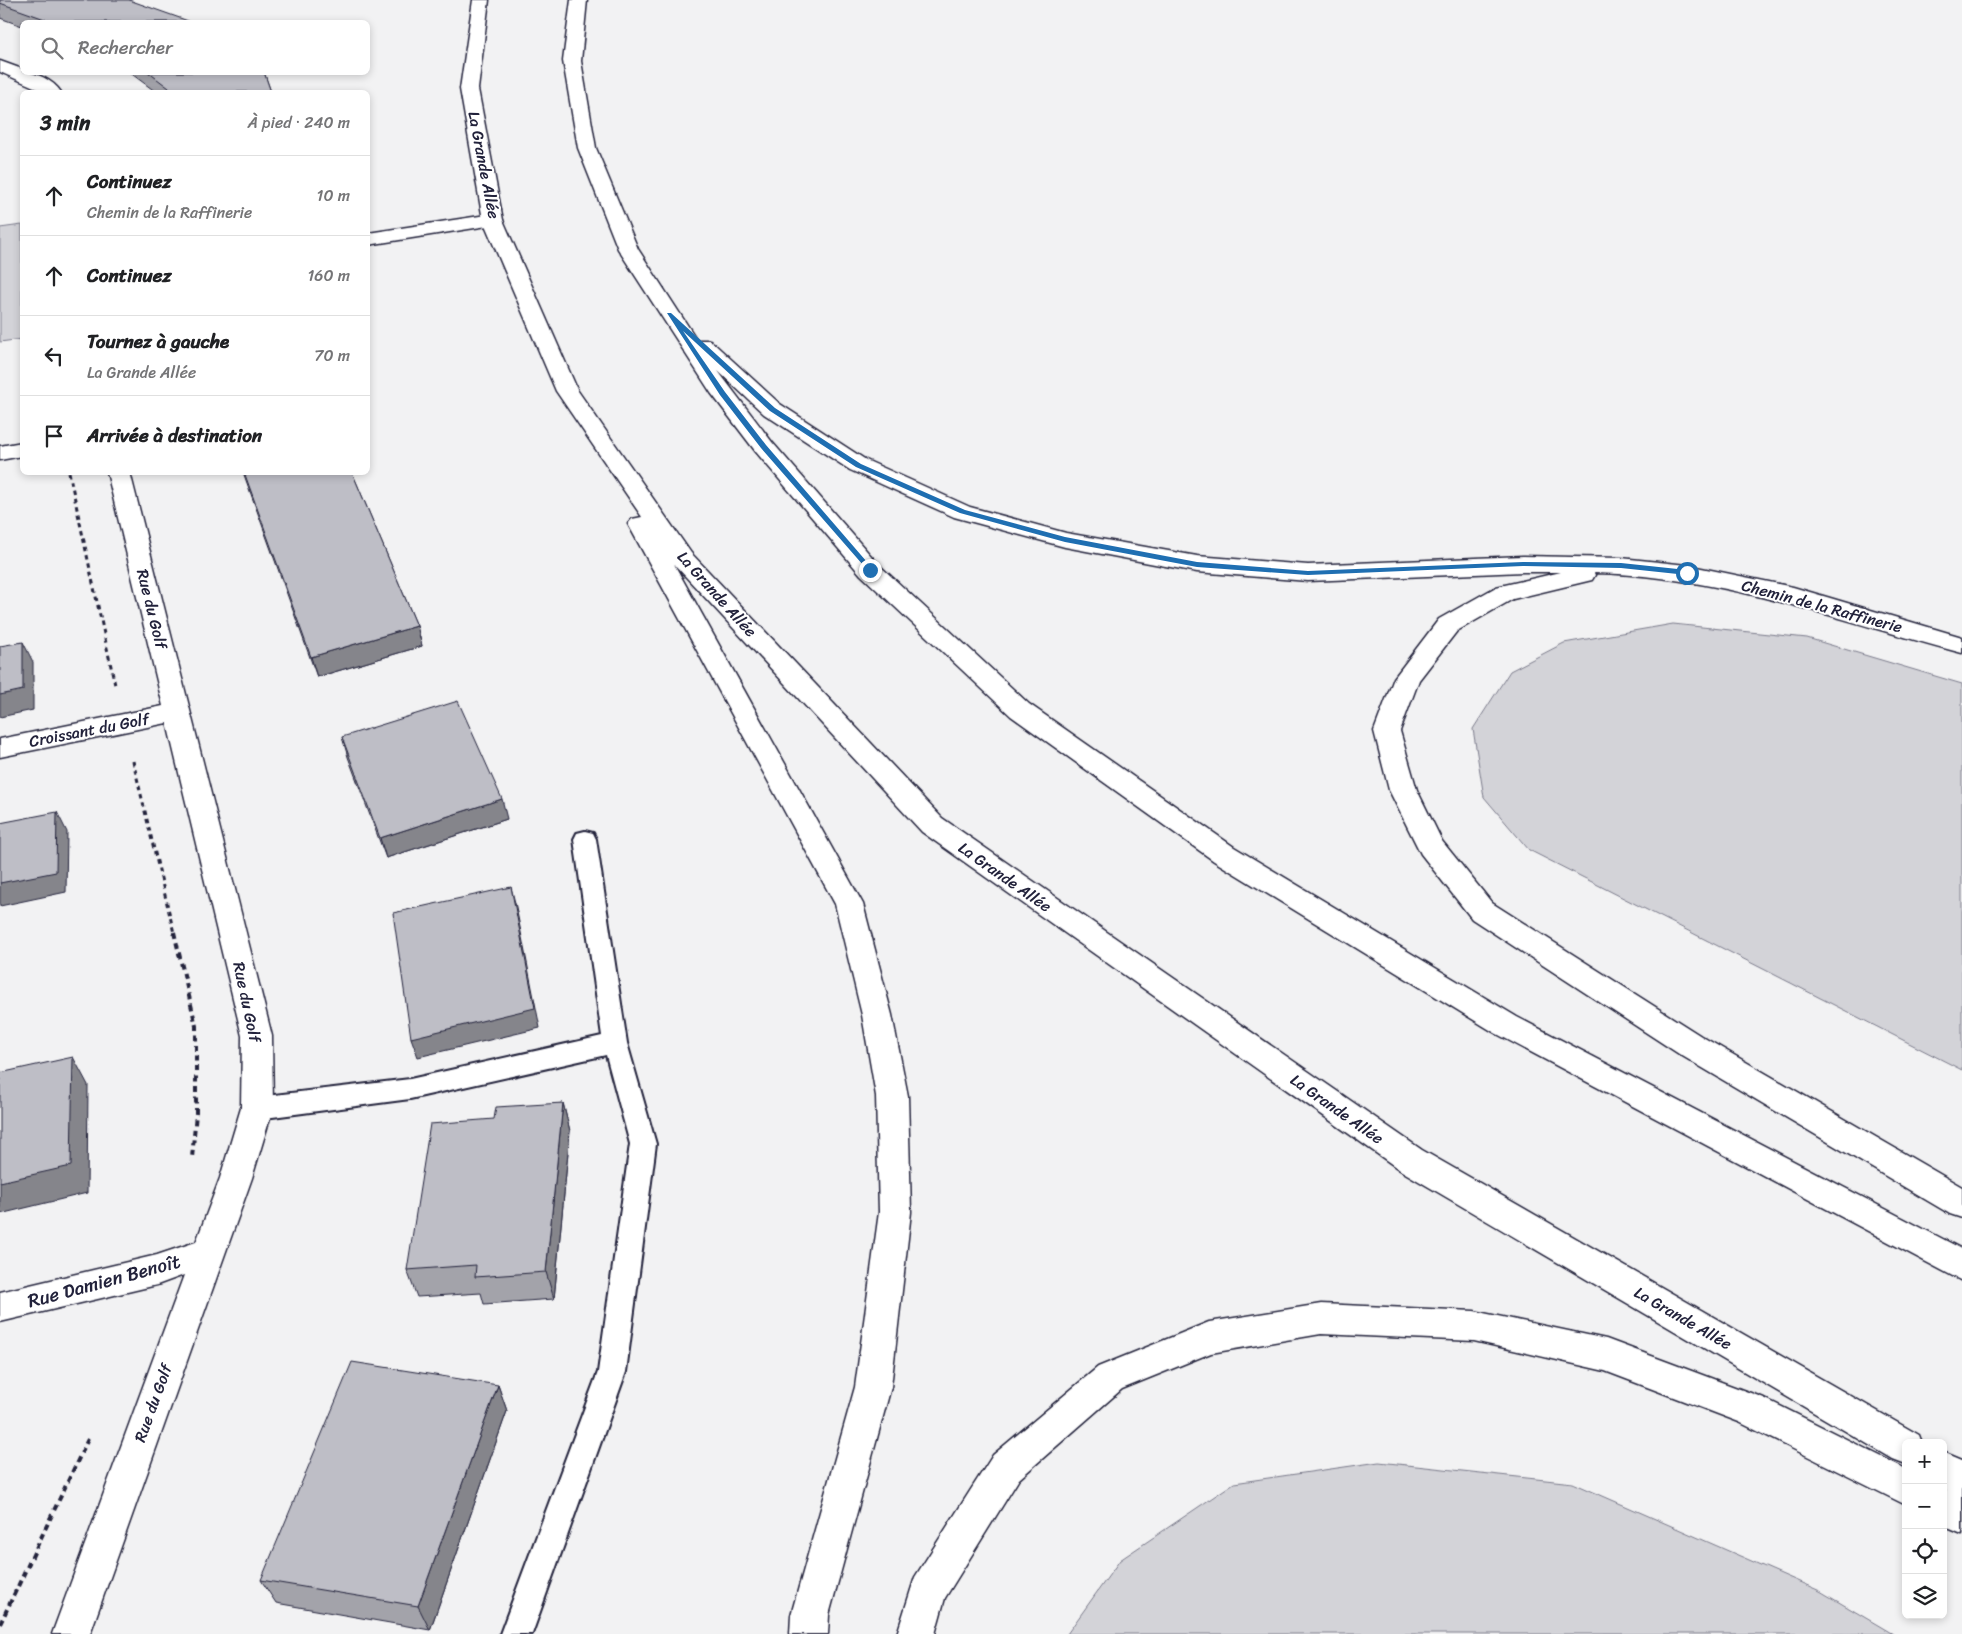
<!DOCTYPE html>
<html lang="fr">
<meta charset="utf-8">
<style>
body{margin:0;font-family:Sriracha,sans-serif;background:#f6f6f6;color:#202124}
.controls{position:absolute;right:15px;bottom:15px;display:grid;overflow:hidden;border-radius:8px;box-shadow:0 2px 8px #0003}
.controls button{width:45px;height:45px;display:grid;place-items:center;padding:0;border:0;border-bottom:1px solid #e0e0e0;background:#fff;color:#202124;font:25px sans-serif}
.stop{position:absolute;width:15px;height:15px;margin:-11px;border:4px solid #1f6fb2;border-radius:50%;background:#fff}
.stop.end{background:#1f6fb2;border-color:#fff;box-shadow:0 1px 5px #0008}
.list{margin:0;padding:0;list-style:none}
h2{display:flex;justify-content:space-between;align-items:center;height:65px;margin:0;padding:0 20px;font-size:21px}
h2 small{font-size:16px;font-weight:400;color:#757577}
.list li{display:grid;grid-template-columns:32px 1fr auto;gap:15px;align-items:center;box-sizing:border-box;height:80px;padding:0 20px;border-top:1px solid #e0e0e0}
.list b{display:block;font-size:19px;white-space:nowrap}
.list p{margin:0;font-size:16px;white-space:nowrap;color:#757577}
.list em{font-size:16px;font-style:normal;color:#757577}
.icon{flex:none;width:28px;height:28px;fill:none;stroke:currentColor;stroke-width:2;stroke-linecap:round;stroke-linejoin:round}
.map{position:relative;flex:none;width:1962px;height:1634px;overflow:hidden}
.search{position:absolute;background:#fff;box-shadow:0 2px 8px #0003;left:20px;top:20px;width:350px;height:55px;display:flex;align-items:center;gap:12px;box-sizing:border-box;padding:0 18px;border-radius:8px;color:#757577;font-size:19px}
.panel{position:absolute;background:#fff;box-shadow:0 2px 8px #0003;left:20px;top:90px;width:350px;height:385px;border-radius:8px}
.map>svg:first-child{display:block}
</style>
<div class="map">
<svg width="1962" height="1634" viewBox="0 0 1962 1634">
<rect width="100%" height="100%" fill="#f2f2f3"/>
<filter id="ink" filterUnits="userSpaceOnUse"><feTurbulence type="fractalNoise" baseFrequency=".02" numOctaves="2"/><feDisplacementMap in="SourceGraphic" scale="10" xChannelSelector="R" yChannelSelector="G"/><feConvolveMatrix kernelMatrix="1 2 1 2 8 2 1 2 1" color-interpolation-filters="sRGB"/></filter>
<g filter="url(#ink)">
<g fill="#d3d3d8" stroke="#7a7a8a">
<polygon points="22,225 22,339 0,342 0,228"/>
<polygon points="1673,624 1807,638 1962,684 1962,1070 1529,850 1484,797 1473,729 1510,671 1564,643"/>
<polygon points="1379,1462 1573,1483 1820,1591 1893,1634 1067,1634 1120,1560 1234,1483"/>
</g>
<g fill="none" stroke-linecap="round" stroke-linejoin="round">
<g stroke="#22223b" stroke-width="4">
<polygon id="lane" points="585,831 593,833 596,839 627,1043 656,1144 626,1372 532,1634 500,1634 598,1372 630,1144 606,1055 410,1099 257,1119 248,1115 244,1108 248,1101 257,1097 410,1079 602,1036 574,839 577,833"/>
</g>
<g stroke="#22223b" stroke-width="3">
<g id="street">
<path d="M0 61 22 69V72C36 72 53 80 61 92H41L34 87 0 72Z"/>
<polygon points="493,214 500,216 503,220 500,224 368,245 368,233"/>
<polygon points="22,442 22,456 0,460 0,446"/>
<polygon points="107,472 130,472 272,1036 273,1108 252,1178 90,1634 52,1634 184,1275 157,1285 0,1322 0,1292 157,1255 196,1242 220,1178 241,1108 242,1036 167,723 0,757 0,739 163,706"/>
</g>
</g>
<g stroke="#22223b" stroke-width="3">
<g id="secondary">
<polygon points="473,0 489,0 478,89 503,220 578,391 691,553 942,818 1422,1150 1919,1435 1922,1443 1906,1443 1906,1464 1893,1459 1400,1170 922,832 674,564 863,904 892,1015 908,1096 911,1212 891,1387 829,1615 828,1634 790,1634 791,1615 855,1387 879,1212 876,1096 862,1015 835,904 628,524 632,519 642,517 556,391 483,220 460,89"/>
<path d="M571 0H587L581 61 596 148 638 249 697 340H710L780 404 866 460 970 507 1066 533 1197 556 1308 565 1523 556 1621 558 1687 565 1793 587 1962 637V653C1838 620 1724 576 1594 573L1595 575 1592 580 1513 599 1457 631 1419 680 1400 731 1417 790 1442 841 1492 903 1701 1036 1962 1187V1218L1950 1214 1679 1054 1472 919 1421 854 1389 790 1374 731 1394 678 1439 619 1496 587 1561 572H1523L1308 581 1197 572 1065 547 954 517 850 470 764 414 718 371 772 442 879 565 1029 704 1234 847 1517 1017 1962 1249V1281L1495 1033 1214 861 1011 716 861 575 756 452 711 393 618 249 578 148 563 61Z"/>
<polygon points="1321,1304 1474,1311 1606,1339 1764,1398 1906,1469 1906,1505 1739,1422 1605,1371 1474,1341 1321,1334 1211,1353 1122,1389 1019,1479 945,1598 935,1634 897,1634 915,1577 993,1455 1098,1367 1209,1322"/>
<polygon points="1943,1452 1962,1460 1962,1534 1943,1526 1943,1490 1947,1491 1943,1489"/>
</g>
</g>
<g stroke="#22223b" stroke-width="3" stroke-dasharray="4.5 4" stroke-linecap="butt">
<polyline points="69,472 115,685"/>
<polyline points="133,761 174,933"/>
</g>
<g stroke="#22223b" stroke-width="4" stroke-dasharray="6 4.5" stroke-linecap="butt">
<polyline points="174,932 196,1026 196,1113 192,1158"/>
<polyline points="0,1624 88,1439"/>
</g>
<use href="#lane" fill="#fff" fill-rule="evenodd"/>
<use href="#street" fill="#fff" fill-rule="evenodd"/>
<use href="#secondary" fill="#fff" fill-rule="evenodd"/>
</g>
<g fill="#a3a3aa" stroke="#22223b">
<polygon points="0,0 191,22 22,22 22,26 0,18"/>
<polygon points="129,72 264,72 271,92 156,92"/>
<polygon points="243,472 352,472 417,626 422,646 317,677"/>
<polygon points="342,737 507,819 386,858 348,757"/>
<polygon points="563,1103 570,1131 554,1299 484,1304 481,1293 417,1297 407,1270 494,1119"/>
<polygon points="498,1385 507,1411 430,1630 276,1603 261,1580"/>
</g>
<g fill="#85858b" stroke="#22223b">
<polygon points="417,626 422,646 317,677 311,657"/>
<polygon points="23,642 33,662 33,710 0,717 0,695"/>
<polygon points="502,799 507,819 386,858 380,838"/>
<polygon points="57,812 67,832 66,892 0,906 0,883"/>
<polygon points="511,887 516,907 540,1028 418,1057 411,1038"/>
<polygon points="73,1057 88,1085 87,1193 0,1214 0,1182"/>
<polygon points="563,1103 570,1131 554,1299 546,1272"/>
<polygon points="498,1385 507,1411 430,1630 418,1606"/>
</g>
<g fill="#bebec6" stroke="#22223b">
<polygon points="0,0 129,0 191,22 53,22 0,3"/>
<polygon points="148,72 264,72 271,92 170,92 169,88"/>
<polygon points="244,472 352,472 417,626 311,657"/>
<polygon points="23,642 23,690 0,695 0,646"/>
<polygon points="458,701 502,799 380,838 342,737"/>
<polygon points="57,812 56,872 0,883 0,823"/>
<polygon points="511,887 535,1008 411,1038 393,913"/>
<polygon points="73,1057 71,1166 0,1182 0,1073"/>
<polygon points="563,1103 546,1272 475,1277 476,1265 407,1270 430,1124 494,1119 496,1107"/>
<polygon points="352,1362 498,1385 418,1606 261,1580"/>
</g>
</g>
<polygon fill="#1f6fb2" points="667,313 671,313 775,408 861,464 965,510 1065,537 1197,562 1308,571 1523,562 1621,563 1687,570 1691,573 1687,575 1621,568 1523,566 1308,575 1197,567 1065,542 960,513 856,467 770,411 683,331 725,392 766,445 873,569 874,570 870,573 761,448 720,395"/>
<g text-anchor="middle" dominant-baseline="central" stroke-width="4" stroke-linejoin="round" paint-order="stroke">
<g font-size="16" fill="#22223b" stroke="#fff">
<text transform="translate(484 165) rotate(79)">La Grande Allée</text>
<text transform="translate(717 594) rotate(48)">La Grande Allée</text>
<text transform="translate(1822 606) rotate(15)">Chemin de la Raffinerie</text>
<text transform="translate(152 609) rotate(76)">Rue du Golf</text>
<text transform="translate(89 730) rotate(-11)">Croissant du Golf</text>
<text transform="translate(1005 877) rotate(35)">La Grande Allée</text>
<text transform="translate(247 1002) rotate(78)">Rue du Golf</text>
<text transform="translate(1337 1109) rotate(35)">La Grande Allée</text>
<text transform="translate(1683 1318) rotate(30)">La Grande Allée</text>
<text transform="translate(153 1403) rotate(-70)">Rue du Golf</text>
</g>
<g font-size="19" fill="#22223b" stroke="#fff">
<text transform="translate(104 1281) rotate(-15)">Rue Damien Benoît</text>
</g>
</g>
</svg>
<div class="controls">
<button>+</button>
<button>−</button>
<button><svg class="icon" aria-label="locate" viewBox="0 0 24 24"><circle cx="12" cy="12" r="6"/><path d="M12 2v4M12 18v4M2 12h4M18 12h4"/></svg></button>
<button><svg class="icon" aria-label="layers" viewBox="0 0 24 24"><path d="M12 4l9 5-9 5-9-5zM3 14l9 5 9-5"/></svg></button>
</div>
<div class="stop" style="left:1687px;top:573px"></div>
<div class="stop end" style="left:870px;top:570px"></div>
<div class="search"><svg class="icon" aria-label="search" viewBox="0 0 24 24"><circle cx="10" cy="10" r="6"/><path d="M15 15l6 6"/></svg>Rechercher</div>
<section class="panel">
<h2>3 min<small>À pied · 240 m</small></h2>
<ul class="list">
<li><svg class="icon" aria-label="ahead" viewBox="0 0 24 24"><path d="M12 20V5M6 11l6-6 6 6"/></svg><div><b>Continuez</b><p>Chemin de la Raffinerie</p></div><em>10 m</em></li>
<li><svg class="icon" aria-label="ahead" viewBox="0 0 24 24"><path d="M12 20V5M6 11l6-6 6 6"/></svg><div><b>Continuez</b></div><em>160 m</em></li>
<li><svg class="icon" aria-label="left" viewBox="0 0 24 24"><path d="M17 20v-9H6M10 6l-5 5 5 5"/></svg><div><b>Tournez à gauche</b><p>La Grande Allée</p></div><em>70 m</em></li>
<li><svg class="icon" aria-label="arrive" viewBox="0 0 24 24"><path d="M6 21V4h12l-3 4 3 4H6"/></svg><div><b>Arrivée à destination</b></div></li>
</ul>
</section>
</div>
